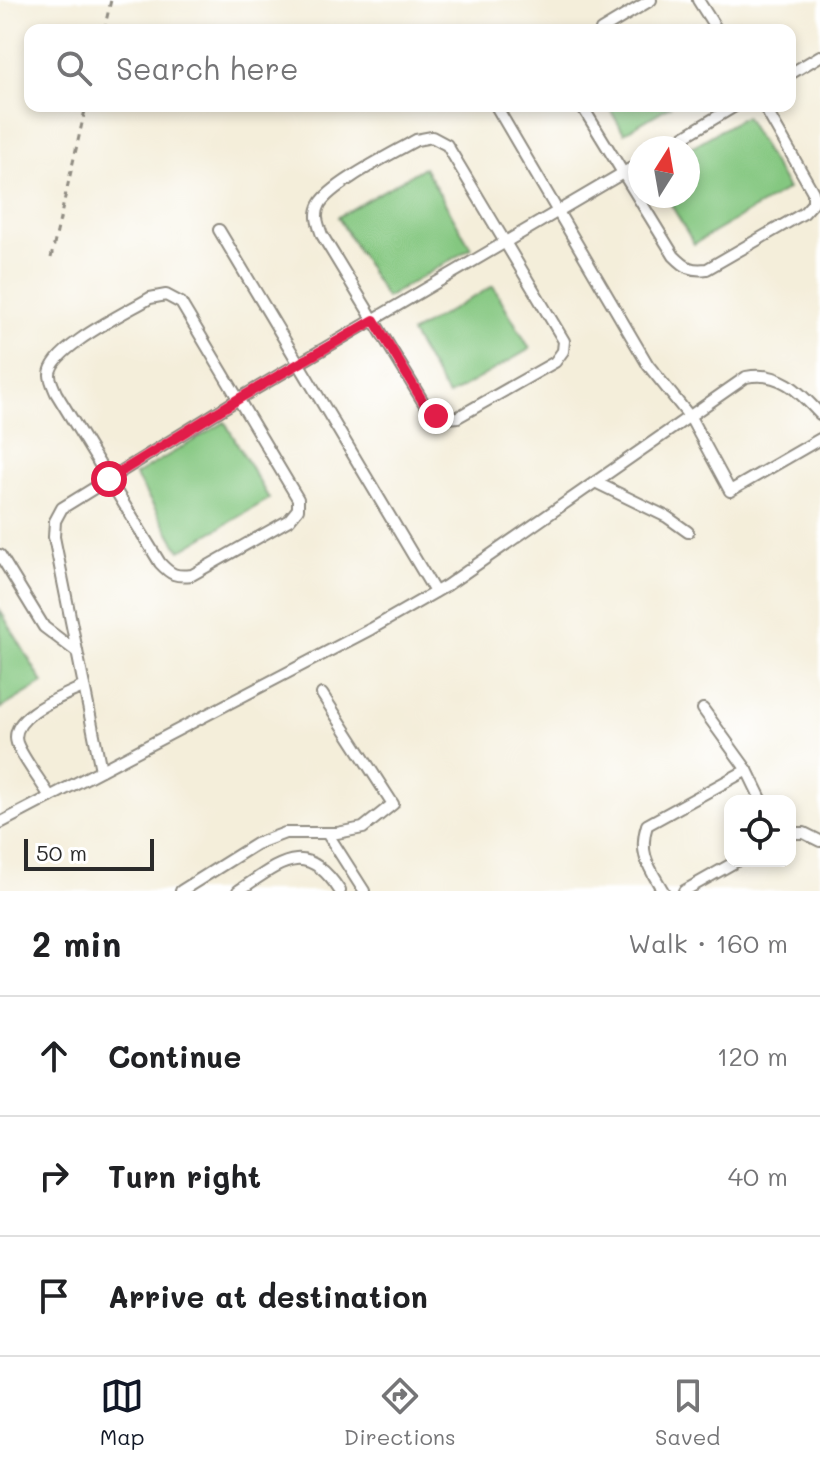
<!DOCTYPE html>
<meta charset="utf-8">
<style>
body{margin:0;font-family:Mali,sans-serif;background:#f6f6f6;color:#202124}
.controls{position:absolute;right:24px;bottom:24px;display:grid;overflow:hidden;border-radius:16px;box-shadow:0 4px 12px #0003}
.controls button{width:72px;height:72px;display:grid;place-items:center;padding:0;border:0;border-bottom:2px solid #e0e0e0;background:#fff;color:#202124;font:40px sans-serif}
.compass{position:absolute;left:628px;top:136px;width:72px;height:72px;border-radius:50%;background:#fff;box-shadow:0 4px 12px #0003;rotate:11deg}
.scale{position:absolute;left:24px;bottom:20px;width:130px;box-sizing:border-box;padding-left:8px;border:4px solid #2b2b2b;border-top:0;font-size:22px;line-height:28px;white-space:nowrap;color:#2b2b2b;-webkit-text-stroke:6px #fff;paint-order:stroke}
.stop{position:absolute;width:24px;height:24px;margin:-18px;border:6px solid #e11d48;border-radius:50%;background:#fff}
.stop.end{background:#e11d48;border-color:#fff;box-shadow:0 2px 8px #0008}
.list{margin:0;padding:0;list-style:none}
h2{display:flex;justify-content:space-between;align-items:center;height:104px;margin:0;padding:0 32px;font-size:34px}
h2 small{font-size:26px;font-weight:400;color:#757577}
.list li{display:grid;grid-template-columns:52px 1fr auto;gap:24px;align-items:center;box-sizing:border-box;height:120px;padding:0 32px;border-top:2px solid #e0e0e0}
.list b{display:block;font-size:30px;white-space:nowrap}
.list em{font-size:26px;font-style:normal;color:#757577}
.icon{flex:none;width:44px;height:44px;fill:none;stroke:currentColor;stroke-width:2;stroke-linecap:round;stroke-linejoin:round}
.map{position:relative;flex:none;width:820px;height:891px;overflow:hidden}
.search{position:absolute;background:#fff;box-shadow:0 4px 12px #0003;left:24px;right:24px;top:24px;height:88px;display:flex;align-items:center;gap:20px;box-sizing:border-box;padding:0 28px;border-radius:16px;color:#757577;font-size:30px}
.sheet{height:464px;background:#fff}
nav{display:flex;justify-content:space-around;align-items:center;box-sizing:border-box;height:112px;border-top:2px solid #e0e0e0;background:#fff;font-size:22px;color:#757577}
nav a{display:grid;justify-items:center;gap:4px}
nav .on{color:#111827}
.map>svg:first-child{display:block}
</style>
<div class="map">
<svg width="820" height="891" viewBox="0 0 820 891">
<rect width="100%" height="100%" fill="#fff"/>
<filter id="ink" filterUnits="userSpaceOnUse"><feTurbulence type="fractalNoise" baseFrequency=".0125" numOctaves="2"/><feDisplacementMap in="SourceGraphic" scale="16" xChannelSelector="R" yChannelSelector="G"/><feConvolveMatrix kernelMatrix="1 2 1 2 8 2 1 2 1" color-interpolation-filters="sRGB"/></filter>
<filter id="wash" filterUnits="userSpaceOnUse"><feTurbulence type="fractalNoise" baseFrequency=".006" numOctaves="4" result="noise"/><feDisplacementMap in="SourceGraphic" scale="32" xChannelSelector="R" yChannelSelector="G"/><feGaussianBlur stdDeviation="1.8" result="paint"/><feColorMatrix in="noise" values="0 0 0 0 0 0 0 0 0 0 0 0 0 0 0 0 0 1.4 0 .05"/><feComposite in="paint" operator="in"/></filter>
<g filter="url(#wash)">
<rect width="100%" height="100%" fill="#f4eeda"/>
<g fill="#84c780" stroke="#587956" stroke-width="2">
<polygon points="608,106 670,106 624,133"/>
<polygon points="745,116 788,189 694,244 666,196 688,196 688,149"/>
<polygon points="424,167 471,248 386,298 338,217"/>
<polygon points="493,286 530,349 448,396 411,333"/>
<polygon points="225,422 269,499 180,551 135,475"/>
<polygon points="0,610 43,683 0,709"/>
</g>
</g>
<g filter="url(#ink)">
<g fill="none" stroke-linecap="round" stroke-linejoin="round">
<g stroke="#908c82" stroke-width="14">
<g id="service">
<polyline points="698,0 717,30"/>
<polyline points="601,30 651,0"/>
<polyline points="790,74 820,56"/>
<polyline points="496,106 648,365 690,417 730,491 820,439"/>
<path d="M582 106 674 256C686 268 691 271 707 269L804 213 813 203V192L764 106"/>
<path d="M432 137 447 145 564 341 563 351 555 362 458 417C442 419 437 417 425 405L322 235C318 224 314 215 320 204 331 184 394 153 416 140Z"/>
<polyline points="665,148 735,106"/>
<polyline points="219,230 435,592"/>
<path d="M166 295 181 303 298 499V509L289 520 192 575C176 577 171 575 160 563L56 393C54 388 50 380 50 375 49 349 129 311 150 298Z"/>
<polyline points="595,482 667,517 688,532"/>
<polyline points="0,555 44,627 77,652"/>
<polyline points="703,709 747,770 762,801"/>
<polyline points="101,770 54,537 55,521 62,508 240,398 640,163"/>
<path d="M50 797C41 781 23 759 17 743 8 715 65 696 84 686"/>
<path d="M0 823 371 629 446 586 746 377C779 370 799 391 820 414"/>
<polyline points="327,833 364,891"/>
<polyline points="790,833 804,833 820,841"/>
<polyline points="181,891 256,844 285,833 337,833 363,828 393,804 322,694"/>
<path d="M238 891C279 864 305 837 340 891"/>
<path d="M663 891C649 867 638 854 647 825L747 770"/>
<polyline points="684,891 737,861"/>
</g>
</g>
<g stroke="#908c82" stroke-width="3" stroke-dasharray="6 6" stroke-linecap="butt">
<polyline points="104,30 111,0"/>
<polyline points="51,258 86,106"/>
</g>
<use href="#service" stroke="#fff" stroke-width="10"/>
</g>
</g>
<g fill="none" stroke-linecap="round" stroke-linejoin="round" filter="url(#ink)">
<polyline stroke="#e11d48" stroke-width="10" points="109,479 240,398 374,320 425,405 436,416"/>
</g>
</svg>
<div class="controls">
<button><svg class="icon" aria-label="locate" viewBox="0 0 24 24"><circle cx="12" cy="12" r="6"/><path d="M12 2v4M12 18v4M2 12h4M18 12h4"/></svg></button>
</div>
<svg class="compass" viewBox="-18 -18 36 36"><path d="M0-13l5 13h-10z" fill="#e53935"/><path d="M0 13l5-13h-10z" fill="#757577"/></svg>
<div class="scale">50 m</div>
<div class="stop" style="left:109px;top:479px"></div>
<div class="stop end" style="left:436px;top:416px"></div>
<div class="search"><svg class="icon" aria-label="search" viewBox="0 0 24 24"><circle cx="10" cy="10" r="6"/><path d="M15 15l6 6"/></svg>Search here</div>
</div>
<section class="sheet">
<h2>2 min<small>Walk · 160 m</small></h2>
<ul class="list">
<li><svg class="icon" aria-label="ahead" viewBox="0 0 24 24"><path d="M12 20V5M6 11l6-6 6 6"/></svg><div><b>Continue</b></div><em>120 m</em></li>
<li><svg class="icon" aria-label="right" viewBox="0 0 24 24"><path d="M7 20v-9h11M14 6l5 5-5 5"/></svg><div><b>Turn right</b></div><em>40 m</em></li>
<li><svg class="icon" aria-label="arrive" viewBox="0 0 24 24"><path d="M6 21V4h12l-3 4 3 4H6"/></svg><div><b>Arrive at destination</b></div></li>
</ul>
</section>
<nav>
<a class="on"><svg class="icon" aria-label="map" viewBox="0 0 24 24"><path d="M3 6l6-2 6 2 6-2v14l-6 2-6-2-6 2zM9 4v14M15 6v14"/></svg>Map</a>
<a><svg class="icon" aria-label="directions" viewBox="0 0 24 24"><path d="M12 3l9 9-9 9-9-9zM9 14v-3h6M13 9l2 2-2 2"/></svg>Directions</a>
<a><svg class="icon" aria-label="saved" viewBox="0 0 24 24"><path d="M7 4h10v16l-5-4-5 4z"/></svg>Saved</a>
</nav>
